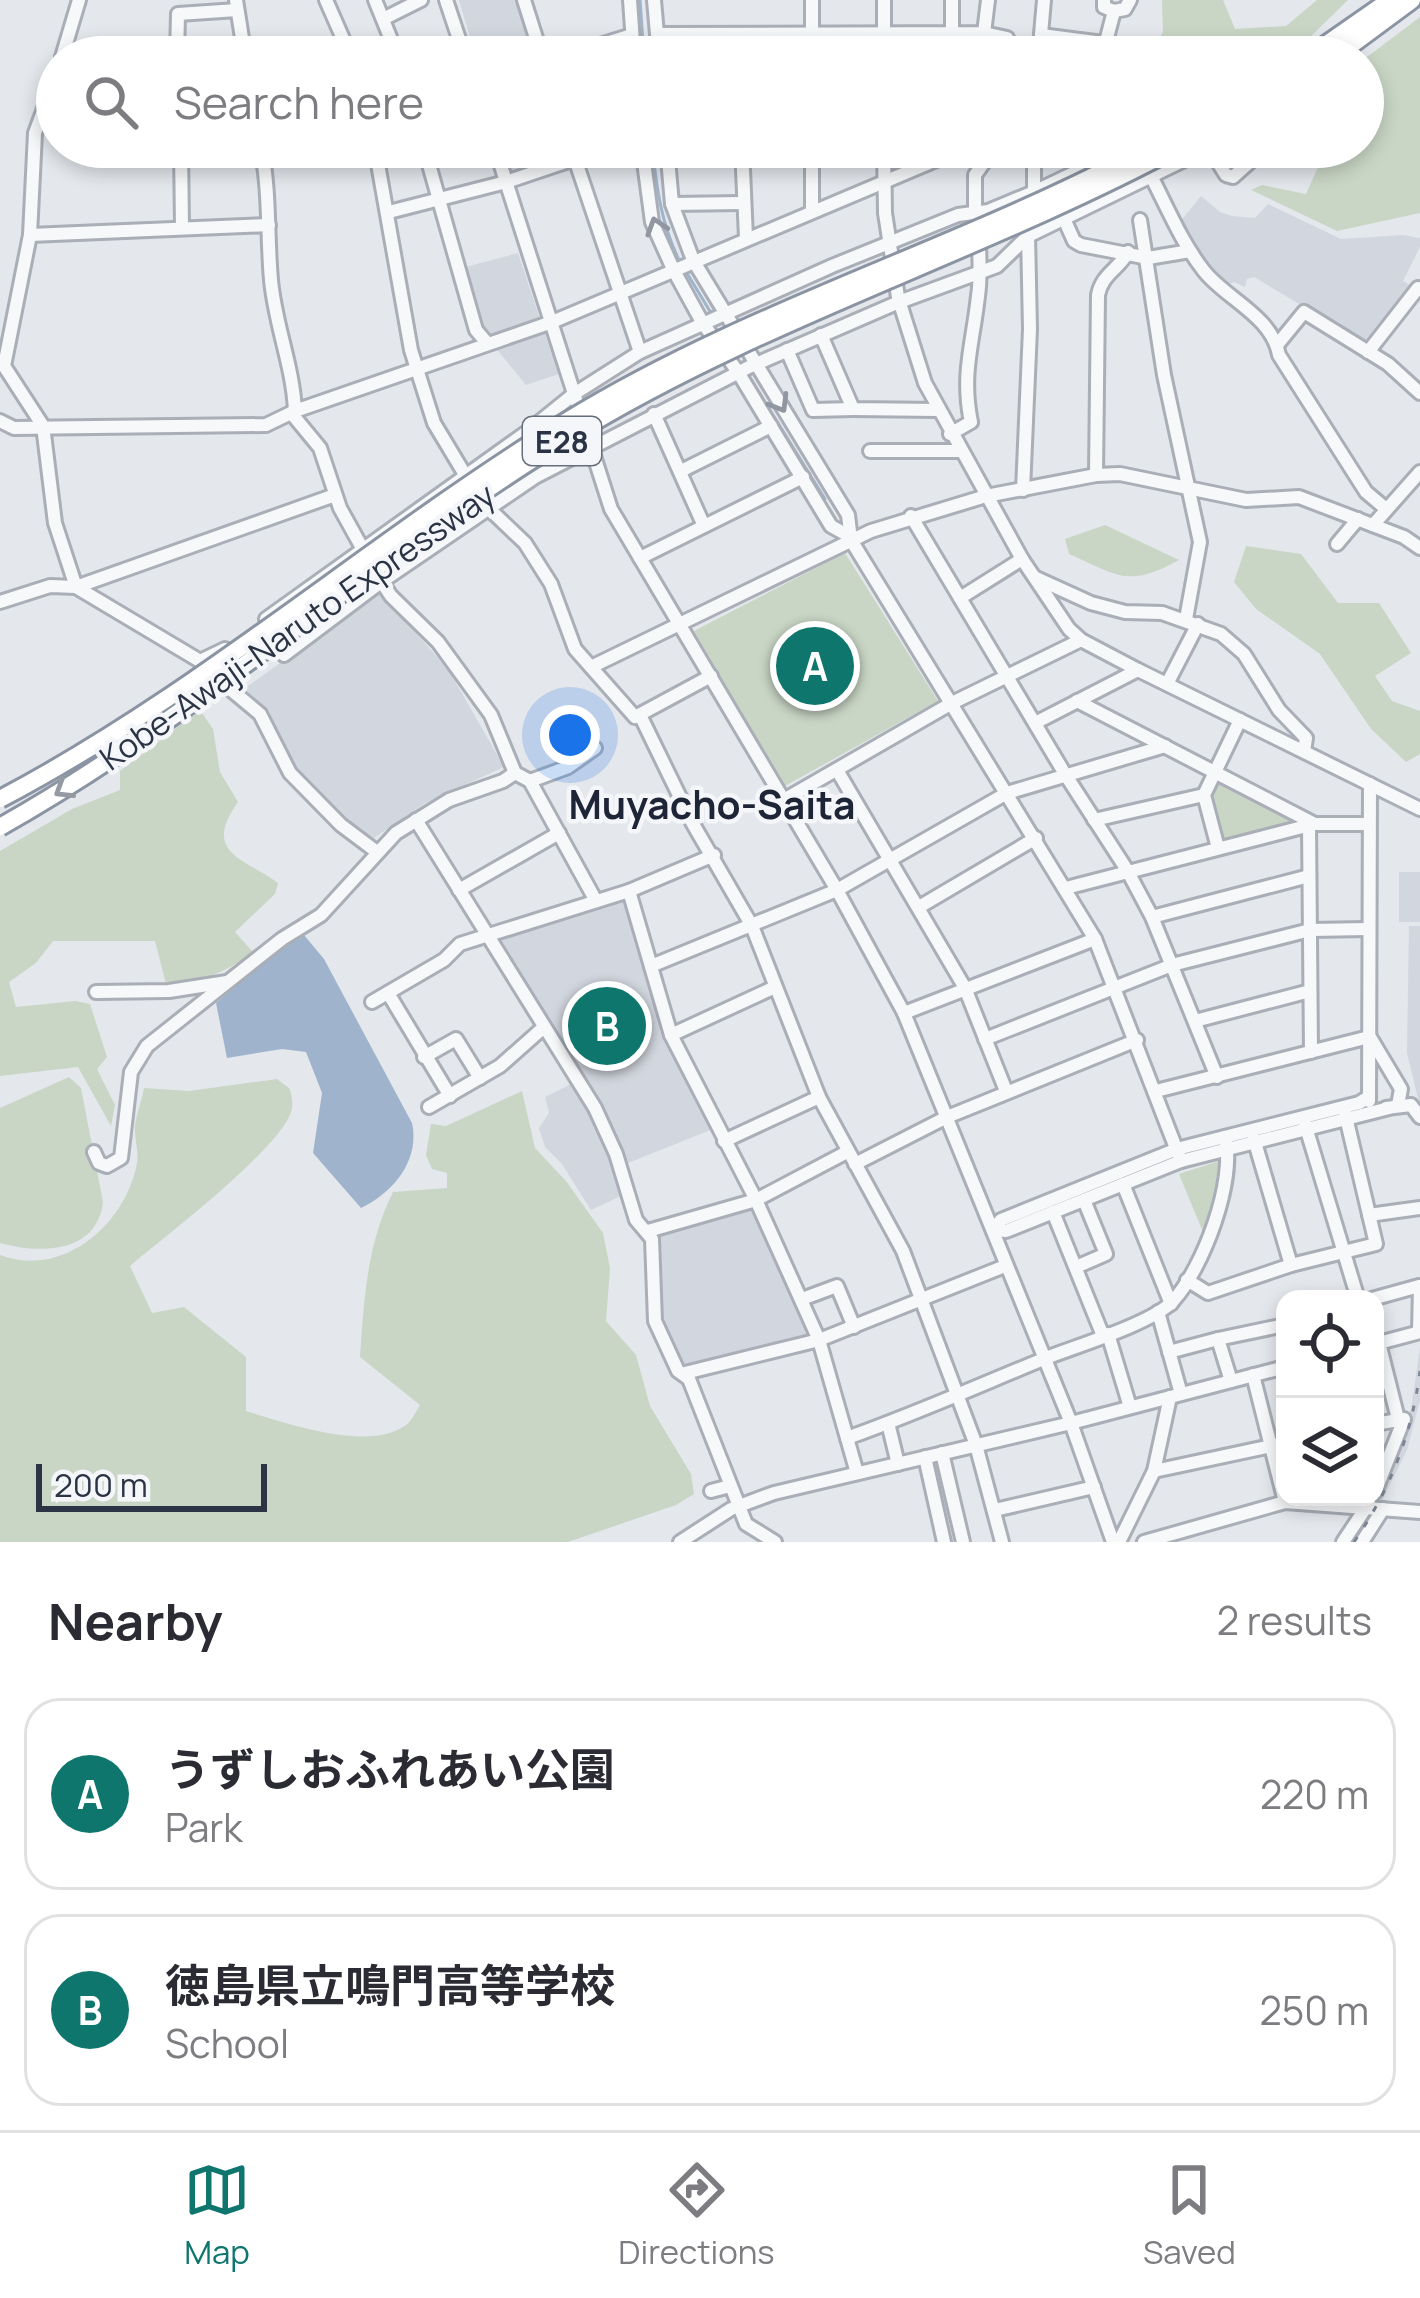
<!DOCTYPE html>
<meta charset="utf-8">
<style>
body{margin:0;font-family:Manrope,"Noto Sans JP",sans-serif;background:#f7f7f7;color:#2b2b33}
.controls{position:absolute;right:36px;bottom:36px;display:grid;overflow:hidden;border-radius:24px;box-shadow:0 6px 18px #0003}
.controls button{width:108px;height:108px;display:grid;place-items:center;padding:0;border:0;border-bottom:3px solid #e1e1e2;background:#fff;color:#2b2b33;font:60px sans-serif}
.scale{position:absolute;left:36px;bottom:30px;width:231px;box-sizing:border-box;padding-left:12px;border:6px solid #2b3445;border-top:0;font-size:33px;line-height:42px;white-space:nowrap;color:#2b3445;-webkit-text-stroke:9px #f4f6f9;paint-order:stroke}
.you{position:absolute;left:570px;top:735px;width:42px;height:42px;margin:-30px;border:9px solid #fff;border-radius:50%;background:#1a73e8;box-shadow:0 0 0 18px #1a73e833}
.badge{display:grid;place-items:center;width:78px;height:78px;border-radius:50%;background:#0f766e;color:#fff;font-size:39px;font-weight:700}
.pin{position:absolute;translate:-50% -50%;border:6px solid #fff;box-shadow:0 3px 12px #0006}
.list{margin:0;padding:0;list-style:none}
h2{display:flex;justify-content:space-between;align-items:center;height:156px;margin:0;padding:0 48px;font-size:51px}
h2 small{font-size:39px;font-weight:400;color:#7c7c81}
.list li{display:grid;grid-template-columns:78px 1fr auto;gap:36px;align-items:center;box-sizing:border-box;height:192px;margin:0 24px 24px;padding:0 24px;border:3px solid #e1e1e2;border-radius:36px}
.list b{display:block;font-size:45px;white-space:nowrap}
.list p{margin:0;font-size:39px;white-space:nowrap;color:#7c7c81}
.list em{font-size:39px;font-style:normal;color:#7c7c81}
.icon{flex:none;width:66px;height:66px;fill:none;stroke:currentColor;stroke-width:2;stroke-linecap:round;stroke-linejoin:round}
.map{position:relative;flex:none;width:1420px;height:1542px;overflow:hidden}
.search{position:absolute;background:#fff;box-shadow:0 6px 18px #0003;left:36px;right:36px;top:36px;height:132px;display:flex;align-items:center;gap:30px;box-sizing:border-box;padding:0 42px;border-radius:66px;color:#7c7c81;font-size:45px}
.sheet{height:588px;background:#fff}
nav{display:flex;justify-content:space-around;align-items:center;box-sizing:border-box;height:168px;border-top:3px solid #e1e1e2;background:#fff;font-size:33px;color:#7c7c81}
nav a{display:grid;justify-items:center;gap:6px}
nav .on{color:#0f766e}
.map>svg:first-child{display:block}
</style>
<div class="map">
<svg width="1420" height="1542" viewBox="0 0 1420 1542">
<rect width="100%" height="100%" fill="#e4e7ec"/>
<g fill="#d2d6de">
<polygon points="459,0 519,0 537,57 476,57"/>
<polygon points="503,147 566,147 569,156 511,174"/>
<polygon points="1201,196 1220,212 1232,216 1255,218 1268,204 1341,239 1403,235 1420,238 1420,247 1403,281 1413,287 1369,346 1254,277 1247,279 1245,287 1234,282 1225,286 1205,267 1180,222"/>
<polygon points="518,253 540,319 488,340 482,335 462,268"/>
<polygon points="544,331 559,374 526,385 494,346"/>
<polygon points="379,592 448,669 504,767 425,803 374,838 360,835 293,767 244,689"/>
<rect x="1399" y="872" width="21" height="50"/>
<polygon points="625,897 669,1039 713,1129 623,1165 590,1087 493,938"/>
<polygon points="1409,926 1420,926 1420,1107 1407,1053"/>
<polygon points="575,1082 612,1154 623,1195 591,1210 562,1164 545,1147 539,1128 549,1113 545,1097"/>
<polygon points="753,1205 814,1335 687,1371 658,1316 656,1233"/>
<polygon points="1420,1348 1420,1400 1407,1450 1371,1523 1358,1542 1349,1542 1372,1508 1397,1459 1411,1409"/>
</g>
<g fill="#c9d6c5">
<polygon points="1162,0 1223,0 1235,29 1286,26 1317,0 1348,0 1303,44 1272,57 1150,57 1163,32"/>
<polygon points="1420,17 1420,213 1337,231 1251,190 1262,185 1306,194 1327,147 1363,147 1363,60"/>
<polygon points="816,40 875,41 874,57 816,57"/>
<path d="M1105 525 1179 560C1128 588 1119 576 1069 554L1065 539Z"/>
<polygon points="1246,546 1301,554 1338,603 1379,603 1411,653 1375,676 1392,701 1420,711 1420,754 1406,762 1371,729 1320,654 1256,609 1234,582"/>
<polygon points="845,553 938,701 785,786 694,631"/>
<path d="M200 710 213 729 220 772 238 802C201 854 245 858 278 883L275 894 235 932 253 952C224 974 202 981 166 984L155 941H53L36 963 9 982 16 1007 75 1001 90 1004 107 1057 97 1069 115 1105 111 1126 78 1067 0 1076V851L72 809 120 790V771Z"/>
<polygon points="1217,778 1299,820 1297,826 1220,842 1209,796"/>
<path d="M69 1077 81 1088 103 1202C97 1254 39 1254 0 1243V1108Z"/>
<path d="M277 1079 290 1089C291 1095 293 1101 292 1108 286 1145 163 1238 130 1266L152 1313 184 1307 246 1357V1411C286 1423 365 1451 403 1427 411 1423 415 1413 420 1405L360 1357C364 1299 367 1244 393 1192L447 1188V1173L432 1169 426 1155 431 1124 446 1126 522 1091 535 1148 566 1181 603 1233 610 1268 606 1321 636 1355 650 1406 691 1474 694 1494 676 1505 568 1542H0V1255C63 1279 126 1224 137 1163 139 1151 134 1137 135 1125 137 1113 142 1100 144 1088L189 1091Z"/>
<polygon points="1222,1160 1207,1232 1203,1232 1179,1174"/>
</g>
<path fill="#9fb4cc" d="M304 935 324 959 412 1123C420 1160 394 1192 361 1208L313 1153 322 1093 306 1052 282 1049 227 1058 216 1003 284 945Z"/>
<g fill="none" stroke-linecap="round" stroke-linejoin="round">
<g stroke="#9fb4cc" stroke-width="3">
<polyline points="640,0 644,57"/>
<path d="M652 147C657 189 661 224 680 262"/>
<polyline points="685,270 711,313"/>
<polyline points="747,373 825,499"/>
</g>
<g stroke="#a9aeb7" stroke-width="18">
<g id="minor">
<polyline points="236,0 245,57"/>
<polyline points="326,0 351,57"/>
<polyline points="375,0 398,57"/>
<polyline points="446,0 465,57"/>
<polyline points="524,0 542,57"/>
<polyline points="630,0 634,57"/>
<polyline points="654,0 659,57"/>
<polyline points="884,0 884,57"/>
<polyline points="1114,11 1125,9 1130,0"/>
<polyline points="385,18 421,0"/>
<polyline points="952,33 952,0"/>
<polyline points="984,33 1007,38 1007,57"/>
<polyline points="657,34 984,33 988,0"/>
<polyline points="1041,35 1103,43"/>
<polyline points="62,57 79,0"/>
<polyline points="177,57 178,14 237,10"/>
<polyline points="561,57 632,35"/>
<polyline points="812,57 812,0"/>
<polyline points="1039,57 1044,0"/>
<polyline points="1102,57 1114,11 1104,7 1104,0"/>
<polyline points="57,73 35,133 30,235 4,366 43,426 55,523 76,587 200,661 202,667"/>
<polyline points="181,147 182,227"/>
<path d="M261 147C270 191 267 235 271 280 275 325 293 366 295 411"/>
<polyline points="375,147 411,350 434,423 467,478"/>
<polyline points="424,147 476,330 487,343"/>
<polyline points="495,147 611,509 837,890 904,1013 1071,1423 1285,1367"/>
<polyline points="571,147 640,352"/>
<polyline points="642,147 652,222 673,269 702,322 738,372 831,526 849,536"/>
<polyline points="667,147 672,204 693,260 848,515 851,540 1095,939 1181,1161"/>
<polyline points="742,147 746,238"/>
<polyline points="884,147 885,213 898,297 925,383 1022,559 1069,629 1081,640 1138,670 1420,809"/>
<polyline points="1034,147 1034,192"/>
<polyline points="667,152 742,152"/>
<path d="M1152 178C1168 209 1182 243 1204 271 1226 299 1272 316 1279 355L1366 492 1385 508"/>
<polyline points="672,204 742,203"/>
<polyline points="812,211 812,147"/>
<polyline points="389,212 506,182 610,147"/>
<polyline points="975,212 975,175 995,147"/>
<polyline points="1140,220 1164,375 1200,542 1186,619"/>
<polyline points="1065,221 1074,241 1081,245 1148,258 1190,251"/>
<polyline points="30,235 269,225"/>
<polyline points="821,335 853,409 938,410"/>
<polyline points="1277,345 1304,312 1388,364 1420,393"/>
<polyline points="787,350 813,410 853,409"/>
<polyline points="1368,352 1418,288 1420,290"/>
<polyline points="292,414 320,448 340,508 366,555"/>
<polyline points="654,414 704,526"/>
<polyline points="0,421 14,428 266,425 295,411 552,322 967,147"/>
<path d="M950 434 971 422C961 374 973 343 978 296 981 277 979 257 979 237"/>
<polyline points="870,451 959,451"/>
<polyline points="681,471 771,426"/>
<path d="M1096 475 1098 295C1102 274 1118 270 1128 252"/>
<polyline points="1023,490 1030,329 1028,234"/>
<polyline points="485,505 525,543 551,584 575,649 635,717 711,676"/>
<polyline points="911,516 1065,774 1127,870 1152,917 1217,1077"/>
<polyline points="1373,525 1420,472"/>
<polyline points="1337,544 1358,519"/>
<polyline points="640,558 803,477"/>
<polyline points="379,578 391,596 438,642 491,715 515,773 530,781 596,901"/>
<polyline points="1036,578 1091,603 1125,612 1162,613 1221,634 1244,654 1279,710 1306,738 1304,751"/>
<polyline points="960,598 1022,559"/>
<polyline points="0,602 50,586 76,587 335,495"/>
<polyline points="266,619 527,432 574,394 640,352 832,266 958,215 988,211 1034,192 1128,147"/>
<polyline points="284,655 381,582 535,477 749,367 899,302 997,266 1028,236 1209,148 1226,175 1233,177 1262,151"/>
<polyline points="200,661 225,649"/>
<polyline points="591,667 871,531 986,496 1096,475 1120,474 1246,500 1299,497 1404,537 1420,548"/>
<polyline points="218,679 260,714 290,773 341,825 377,852"/>
<polyline points="1167,684 1198,624"/>
<polyline points="1077,701 1313,823"/>
<polyline points="640,715 693,824 752,926 819,1097 903,1251 976,1445 1002,1542"/>
<polyline points="1037,722 1138,670"/>
<polyline points="837,770 965,988 1006,1091"/>
<polyline points="530,781 568,767 595,748"/>
<polyline points="782,801 952,703 1081,640"/>
<polyline points="416,820 595,1108 616,1154 636,1220 652,1239 655,1321 678,1371 689,1379 746,1524 775,1542"/>
<polyline points="1094,820 1204,795"/>
<polyline points="1309,825 1311,1052"/>
<polyline points="1218,848 1204,795 1240,720"/>
<polyline points="1066,888 1314,824 1368,824"/>
<polyline points="459,890 559,833"/>
<polyline points="629,891 671,1035 756,1200 819,1340 857,1473"/>
<polyline points="919,907 1036,838"/>
<polyline points="1152,917 1309,876"/>
<polyline points="651,966 837,890 1007,793 1165,746"/>
<polyline points="96,992 169,991 227,982"/>
<polyline points="388,993 450,1096"/>
<polyline points="372,1002 444,960 460,944 629,891 714,855"/>
<polyline points="904,1013 1095,939"/>
<polyline points="1195,1021 1310,991"/>
<polyline points="671,1035 775,987"/>
<polyline points="1370,1037 1401,1089 1398,1105"/>
<polyline points="985,1039 1172,965 1310,930 1368,929"/>
<polyline points="424,1057 456,1039 480,1078"/>
<polyline points="1156,1091 1369,1037"/>
<polyline points="1369,1101 1370,784"/>
<polyline points="429,1107 500,1066 544,1027"/>
<polyline points="1386,1108 1411,1105 1420,1117"/>
<polyline points="1305,1124 1358,1299"/>
<polyline points="1254,1139 1291,1265"/>
<polyline points="724,1141 819,1097"/>
<polyline points="94,1152 99,1163 107,1166 121,1158 131,1072 147,1046 282,939 321,915 396,833 449,800 503,781 515,773"/>
<polyline points="855,1164 947,1117 1137,1040"/>
<polyline points="1123,1184 1171,1304"/>
<polyline points="1053,1212 1103,1336"/>
<polyline points="1369,1215 1420,1208"/>
<polyline points="993,1230 1006,1231 1181,1161 1389,1108"/>
<polyline points="993,1230 1001,1220 1177,1149 1359,1103 1369,1097"/>
<polyline points="648,1231 756,1200 847,1152"/>
<polyline points="1076,1267 1106,1254 1084,1200"/>
<polyline points="1187,1280 1208,1293 1291,1265 1376,1244 1345,1113"/>
<polyline points="802,1299 837,1286 854,1327"/>
<polyline points="1372,1299 1419,1286"/>
<polyline points="1158,1312 1181,1394"/>
<polyline points="1419,1332 1420,1286"/>
<polyline points="1108,1334 1130,1407"/>
<polyline points="1379,1343 1398,1419"/>
<polyline points="1375,1344 1420,1332"/>
<polyline points="1169,1352 1218,1339"/>
<polyline points="685,1373 819,1340 1005,1266"/>
<polyline points="1253,1375 1285,1502"/>
<polyline points="1231,1381 1218,1339 1285,1325"/>
<polyline points="888,1423 898,1464"/>
<polyline points="1375,1424 1404,1419 1375,1492"/>
<path d="M847 1438C915 1414 980 1385 1046 1358 1076 1346 1153 1323 1173 1301 1203 1268 1236 1181 1225 1137"/>
<polyline points="942,1453 963,1542"/>
<polyline points="925,1457 944,1542"/>
<polyline points="1154,1471 1285,1443"/>
<polyline points="711,1491 730,1486"/>
<polyline points="995,1510 1094,1487"/>
<polyline points="680,1542 731,1509 774,1493 1071,1423 1113,1542"/>
<polyline points="1119,1542 1154,1471 1170,1397"/>
<polyline points="1144,1542 1285,1502 1420,1512"/>
<polyline points="1343,1542 1369,1503"/>
<polyline points="1362,1542 1383,1509"/>
</g>
</g>
<g stroke="#8b94a3" stroke-width="22">
<g id="highway">
<polyline points="1308,57 1390,0"/>
<polyline points="1335,57 1412,0"/>
</g>
</g>
<use href="#minor" stroke="#f7f8fa" stroke-width="12"/>
<use href="#highway" stroke="#fff" stroke-width="16"/>
<path stroke="#7d8696" stroke-width="3" stroke-dasharray="6 12" stroke-linecap="butt" d="M1354 1542C1390 1490 1412 1434 1420 1371"/>
<g stroke="#8b94a3" stroke-width="22" stroke-linecap="butt">
<g id="highway-bridge">
<path d="M0 799C202 693 373 540 567 421 751 308 961 249 1150 147"/>
<path d="M0 827C202 713 373 556 570 436 762 318 980 253 1178 147"/>
</g>
</g>
<use href="#highway-bridge" stroke="#fff" stroke-width="16"/>
</g>
<defs><path id="oneway-chevron" d="M-2-3.5L2.5 0L-2 3.5" fill="none" stroke-width="1.6" stroke-linecap="round" stroke-linejoin="round" transform="scale(3)"/></defs>
<g stroke="#9196a0">
<use href="#oneway-chevron" transform="translate(656 226) rotate(-108)"/>
<use href="#oneway-chevron" transform="translate(780 404) rotate(59)"/>
</g>
<use stroke="#959aa2" href="#oneway-chevron" transform="translate(63 790) rotate(148)"/>
<g text-anchor="middle" dominant-baseline="central" stroke-width="9" stroke-linejoin="round" paint-order="stroke">
<rect fill="#f4f6f9" stroke="#676e7b" stroke-width="3" x="523" y="417" width="78" height="48" rx="9"/>
<g font-size="30" font-weight="bold" fill="#2b3445">
<text x="562" y="441">E28</text>
</g>
<g font-size="33" fill="#2b3445" stroke="#f4f6f9">
<text transform="translate(297 626) rotate(-35)">Kobe-Awaji-Naruto Expressway</text>
</g>
<g font-size="39" font-weight="bold" fill="#1d2536" stroke="#f4f6f9">
<text x="712" y="804">Muyacho-Saita</text>
</g>
</g>
</svg>
<div class="controls">
<button><svg class="icon" aria-label="locate" viewBox="0 0 24 24"><circle cx="12" cy="12" r="6"/><path d="M12 2v4M12 18v4M2 12h4M18 12h4"/></svg></button>
<button><svg class="icon" aria-label="layers" viewBox="0 0 24 24"><path d="M12 4l9 5-9 5-9-5zM3 14l9 5 9-5"/></svg></button>
</div>
<div class="scale">200 m</div>
<div class="you"></div>
<div class="pin badge" style="left:815px;top:666px">A</div>
<div class="pin badge" style="left:607px;top:1026px">B</div>
<div class="search"><svg class="icon" aria-label="search" viewBox="0 0 24 24"><circle cx="10" cy="10" r="6"/><path d="M15 15l6 6"/></svg>Search here</div>
</div>
<section class="sheet">
<h2>Nearby<small>2 results</small></h2>
<ul class="list">
<li><span class="badge">A</span><div><b>うずしおふれあい公園</b><p>Park</p></div><em>220 m</em></li>
<li><span class="badge">B</span><div><b>徳島県立鳴門高等学校</b><p>School</p></div><em>250 m</em></li>
</ul>
</section>
<nav>
<a class="on"><svg class="icon" aria-label="map" viewBox="0 0 24 24"><path d="M3 6l6-2 6 2 6-2v14l-6 2-6-2-6 2zM9 4v14M15 6v14"/></svg>Map</a>
<a><svg class="icon" aria-label="directions" viewBox="0 0 24 24"><path d="M12 3l9 9-9 9-9-9zM9 14v-3h6M13 9l2 2-2 2"/></svg>Directions</a>
<a><svg class="icon" aria-label="saved" viewBox="0 0 24 24"><path d="M7 4h10v16l-5-4-5 4z"/></svg>Saved</a>
</nav>
